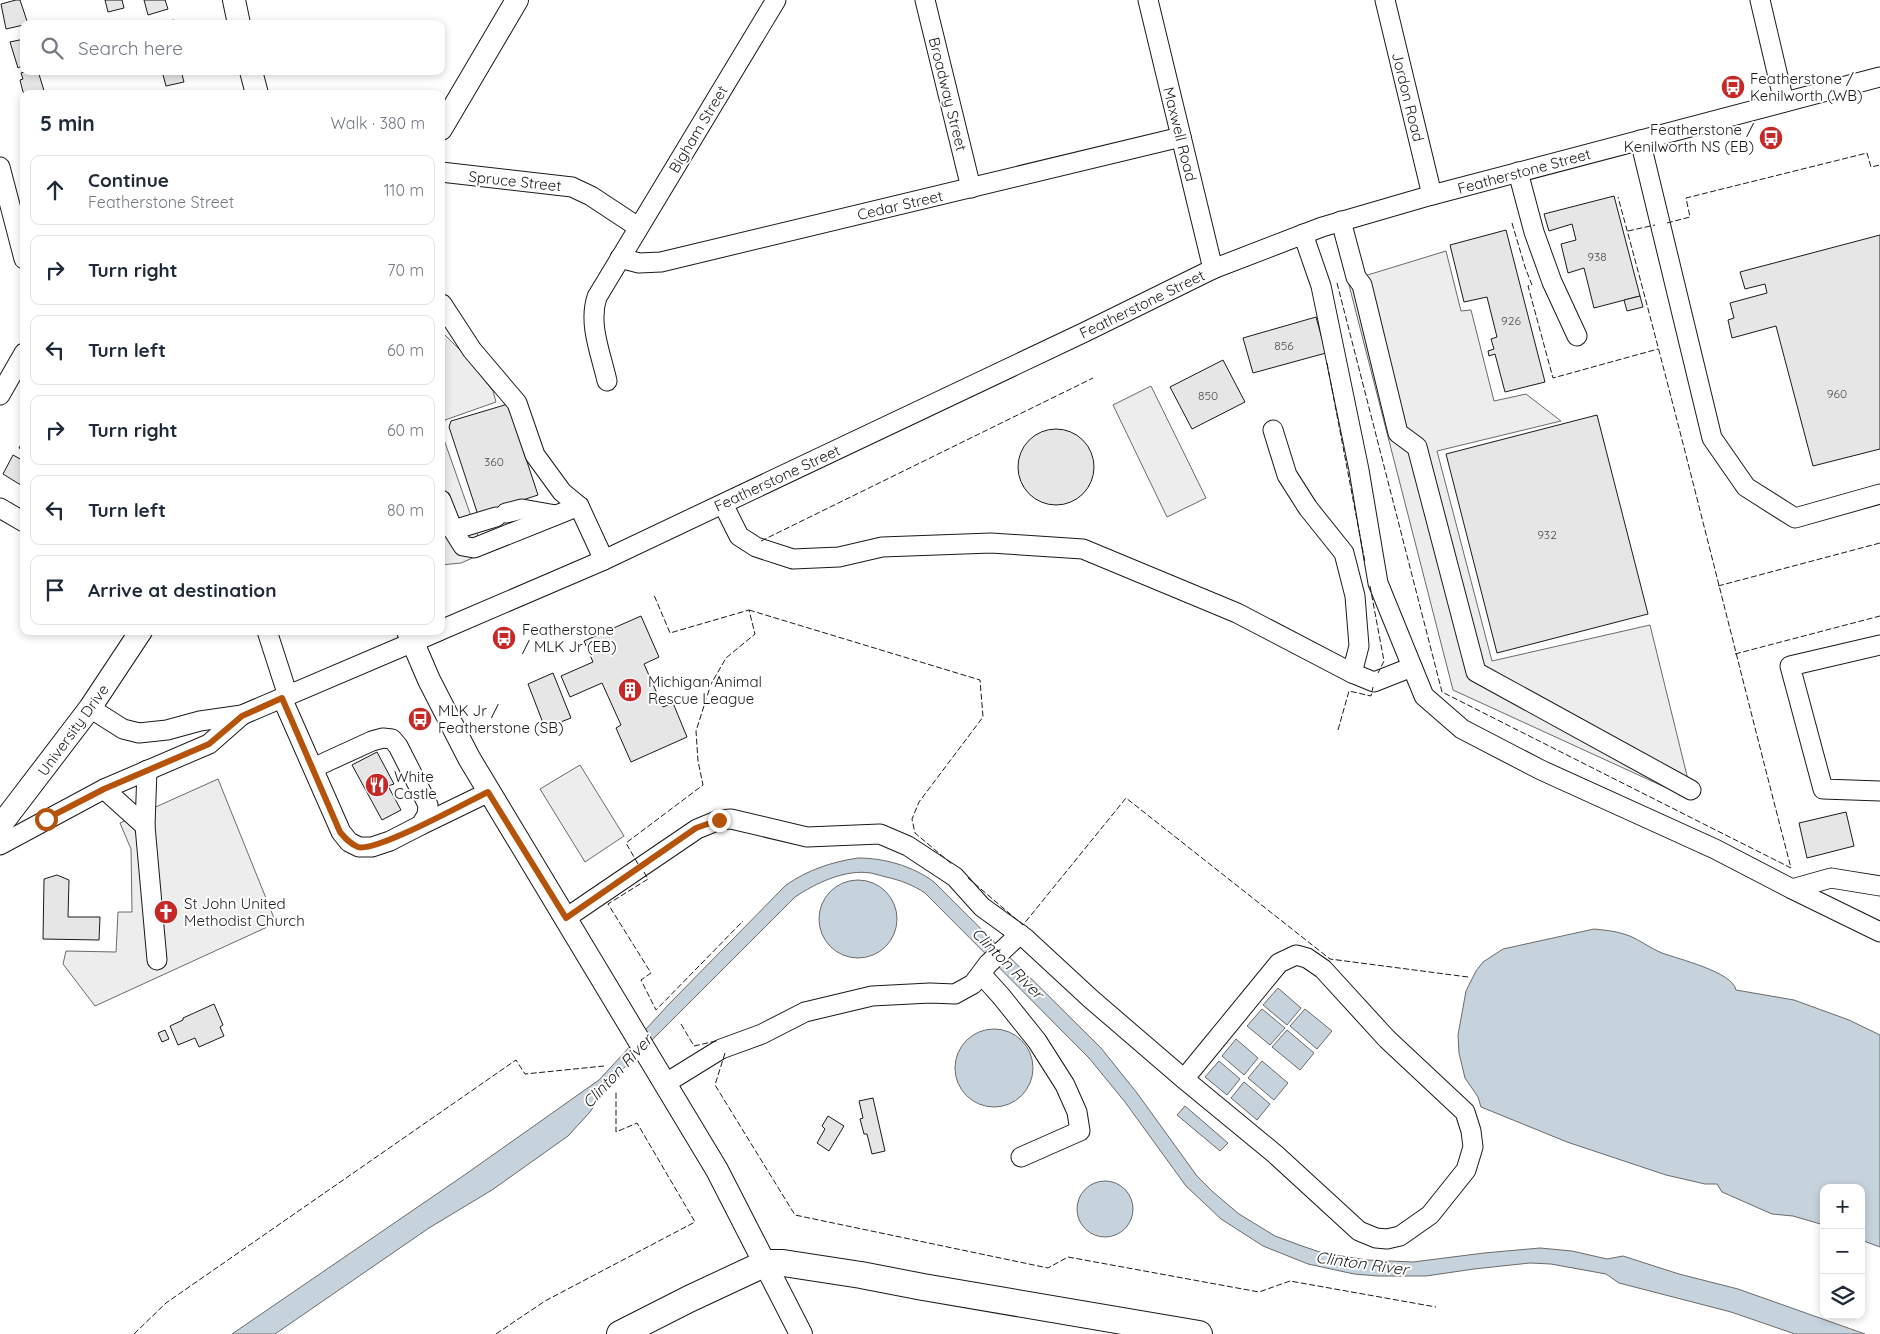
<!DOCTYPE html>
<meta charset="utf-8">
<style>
body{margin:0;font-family:Quicksand,sans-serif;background:#f6f6f7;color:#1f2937}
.controls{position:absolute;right:15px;bottom:15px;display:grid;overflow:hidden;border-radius:10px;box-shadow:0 2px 8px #0003}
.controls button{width:45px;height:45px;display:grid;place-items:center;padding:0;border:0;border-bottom:1px solid #e0e1e3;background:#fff;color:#1f2937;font:25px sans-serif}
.stop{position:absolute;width:15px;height:15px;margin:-11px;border:4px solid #b45309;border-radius:50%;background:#fff}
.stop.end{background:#b45309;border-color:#fff;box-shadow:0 1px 5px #0008}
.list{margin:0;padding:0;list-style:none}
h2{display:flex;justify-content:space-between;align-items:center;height:65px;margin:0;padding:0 20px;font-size:21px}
h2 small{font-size:16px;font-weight:400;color:#747a83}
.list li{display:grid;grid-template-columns:32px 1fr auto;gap:15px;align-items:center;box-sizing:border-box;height:70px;margin:0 10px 10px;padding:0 10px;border:1px solid #e0e1e3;border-radius:10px}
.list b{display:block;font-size:19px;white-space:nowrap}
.list p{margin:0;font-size:16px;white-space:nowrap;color:#747a83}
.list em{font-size:16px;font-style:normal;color:#747a83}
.icon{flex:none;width:28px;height:28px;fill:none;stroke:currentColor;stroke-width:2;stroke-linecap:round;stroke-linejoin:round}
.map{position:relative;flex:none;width:1880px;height:1334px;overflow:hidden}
.search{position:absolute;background:#fff;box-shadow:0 2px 8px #0003;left:20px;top:20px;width:425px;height:55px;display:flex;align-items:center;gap:12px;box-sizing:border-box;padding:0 18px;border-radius:10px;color:#747a83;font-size:19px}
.panel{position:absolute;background:#fff;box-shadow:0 2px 8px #0003;left:20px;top:90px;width:425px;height:545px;border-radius:10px}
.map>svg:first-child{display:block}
</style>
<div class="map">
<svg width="1880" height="1334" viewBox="0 0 1880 1334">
<rect width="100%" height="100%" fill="#fff"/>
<g fill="#ededed" stroke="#6a6a6a">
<polygon points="1446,251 1461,311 1471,310 1494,401 1526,394 1561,421 1437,451 1492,661 1650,625 1693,800 1453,690 1348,281"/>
<polygon points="441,331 461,351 493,391 496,402 445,420 442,434 484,553 461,563 441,565"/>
<polygon points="1151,386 1206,498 1167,517 1113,405"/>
<polygon points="580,765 624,836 585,862 540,789"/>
<polygon points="218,779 276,923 95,1006 63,964 66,951 116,952 118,912 132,912 131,849 120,823"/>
</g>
<g fill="#c6d2dc" stroke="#6a6a6a">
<path d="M858 858C884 858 913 866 934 882L1101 1048 1137 1093 1197 1176 1213 1192 1239 1214 1275 1236 1302 1246 1323 1253 1367 1260 1413 1262 1484 1253 1540 1248 1572 1251 1607 1259 1623 1256 1679 1274 1738 1289 1865 1334H1795L1731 1312 1619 1283 1606 1274 1551 1264 1530 1263 1474 1269 1426 1276H1378L1354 1274 1308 1264 1263 1246 1221 1219 1186 1186 1125 1102 1089 1058 925 893C913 885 900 880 886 877 881 876 876 874 871 873 845 869 816 883 795 897L610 1082 590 1112 568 1136 492 1190 429 1228 275 1334H232L463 1176 599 1080 670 1003 786 885C808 870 831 862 858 858Z"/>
<circle cx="858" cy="919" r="39"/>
<path d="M1594 929C1604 930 1615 931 1624 934 1638 938 1649 948 1662 953 1678 959 1733 972 1736 990L1794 1000 1849 1020 1880 1035V1247L1861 1240V1188H1824V1225L1793 1216 1772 1214 1722 1192 1717 1184H1705L1666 1175 1567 1142 1481 1107 1478 1097 1465 1078 1459 1053 1458 1035 1466 991 1476 971 1483 962 1503 949Z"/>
<polygon points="1278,988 1301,1008 1287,1025 1263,1005"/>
<polygon points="1262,1009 1285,1028 1270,1045 1247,1026"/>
<polygon points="1305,1009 1332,1031 1317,1049 1290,1026"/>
<circle cx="994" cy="1068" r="39"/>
<polygon points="1287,1030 1314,1053 1300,1070 1272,1047"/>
<polygon points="1236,1039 1258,1058 1244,1075 1222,1056"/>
<polygon points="1219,1061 1240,1079 1227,1095 1205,1077"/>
<polygon points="1262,1061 1288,1083 1274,1100 1248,1078"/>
<polygon points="1244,1082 1270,1104 1257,1120 1231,1098"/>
<polygon points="1185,1106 1228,1143 1220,1151 1177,1115"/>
<circle cx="1105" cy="1209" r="28"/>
</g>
<g fill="#e6e6e6" stroke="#1a1a1a">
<polygon points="16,0 20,0 28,24 6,29 1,4"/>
<polygon points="105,0 122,0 124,8 108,12"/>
<polygon points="144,0 165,0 168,9 148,15"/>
<polygon points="174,20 175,24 157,24"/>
<polygon points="24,39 24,65 18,68 10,42"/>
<polygon points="27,71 38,71 45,94 25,94 23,92 20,80 23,79 21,73"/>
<polygon points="162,71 181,71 184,82 166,86"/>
<polygon points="1614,196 1640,296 1594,308 1584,268 1568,273 1561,244 1576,240 1572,224 1549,231 1544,214"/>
<polygon points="1506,230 1545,382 1505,392 1495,354 1489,356 1488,351 1494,349 1491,339 1497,337 1487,297 1464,302 1450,245"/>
<polygon points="1880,235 1880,449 1813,466 1776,326 1732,338 1728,320 1734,318 1730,303 1767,293 1765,284 1745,289 1740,272"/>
<polygon points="1640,296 1643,307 1627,311 1624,300"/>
<polygon points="1316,317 1326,353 1253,373 1243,338"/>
<polygon points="1223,360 1245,402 1192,429 1170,387"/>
<polygon points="508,404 538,495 504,506 498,523 478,515 449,427 451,421"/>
<polygon points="1597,415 1648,614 1497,653 1446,454"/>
<circle cx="1056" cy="467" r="38"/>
<polygon points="24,439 24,450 19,448"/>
<polygon points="13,455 24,461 24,487 3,474"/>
<polygon points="641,616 659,657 644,664 663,707 673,703 687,737 631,762 616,728 621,725 602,683 570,697 561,676 593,662 584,641"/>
<polygon points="553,673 571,718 545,728 528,684"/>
<polygon points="377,752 394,784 388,786 401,810 382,820 352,765"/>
<polygon points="1846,812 1854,846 1807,858 1799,823"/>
<polygon points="57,875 69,880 68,917 100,917 99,940 43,939 44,879"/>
<polygon points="214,1004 223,1025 220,1027 224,1036 199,1047 195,1038 178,1045 170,1026 183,1020 183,1018"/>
<polygon points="165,1030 169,1039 162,1042 158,1033"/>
<polygon points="873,1098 885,1151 872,1154 867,1134 864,1134 860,1119 863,1118 859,1101"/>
<polygon points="828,1116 844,1126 829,1151 817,1143 825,1129 822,1126"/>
</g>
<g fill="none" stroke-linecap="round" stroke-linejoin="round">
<g stroke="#1a1a1a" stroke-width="21">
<g id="minor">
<polyline points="925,0 971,188"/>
<polyline points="1148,0 1213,269"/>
<polyline points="1385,0 1432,195"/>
<polyline points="1760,0 1784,102"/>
<polyline points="1640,140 1712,438 1746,487 1795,518 1880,494"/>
<polyline points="0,167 24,259"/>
<polyline points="441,172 572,187 591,196 638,227"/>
<polyline points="1518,172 1534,232 1552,282 1577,336"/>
<polyline points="1341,221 1356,277 1362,285 1398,433 1417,447 1476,672 1691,790"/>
<polyline points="1303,234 1321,286 1359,470 1378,583 1424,696 1462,729 1541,770 1715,849 1792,889 1880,932"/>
<polyline points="620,258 639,263 661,262 1181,137"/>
<polyline points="442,304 472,350 517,403 535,455 562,492 579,506 604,560"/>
<path d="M607 381C601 354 588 324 597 297L776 0"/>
<polyline points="0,395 24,353"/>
<polyline points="1273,430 1287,475 1308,508 1344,553 1355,596 1359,646 1352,673"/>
<polyline points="441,500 453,530 463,546 474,548 579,506"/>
<polyline points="723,504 739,536 756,547 793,559 839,557 882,547 991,543 1083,549 1237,613 1352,673 1374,682 1412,667"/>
<polyline points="0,508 24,522"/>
<polyline points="506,513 522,509 556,515"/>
<polyline points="453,530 496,517"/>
<polyline points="441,630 604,560 1085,332 1213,269 1322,227 1432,195 1880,77"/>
<polyline points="267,631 288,696"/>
<polyline points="1880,645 1790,666 1823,789 1880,791"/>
<polyline points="282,698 341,832 349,842 359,847 372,847 390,841 421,825 427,815 428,805 398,746 392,739 383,738 372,741 313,768"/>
<polyline points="90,708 123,729 139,733 167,730 200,721 242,715 439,631"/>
<polyline points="147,770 145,826 157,960"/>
<polyline points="104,789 145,826"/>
<polyline points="421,825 489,792"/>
<polyline points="0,845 104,789 209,744 242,715"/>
<polyline points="1792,889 1831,878 1880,886"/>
<polyline points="566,918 697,829 719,820 731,819 807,837 880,834 908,846 955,877 982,907 1025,938 1091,999 1184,1079 1275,1154 1359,1231 1376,1238 1387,1239 1400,1236 1430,1215 1466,1170 1473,1147 1471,1131 1465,1112 1387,1039 1323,969 1307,958 1296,955 1279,963 1184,1079"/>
<polyline points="981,974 1001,996 1037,1041 1065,1085 1077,1112 1080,1131 1021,1157"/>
<polyline points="666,1083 721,1049 762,1034 805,1012 872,996 930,993 955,994 973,984 988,964 1020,934"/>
</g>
</g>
<g stroke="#1a1a1a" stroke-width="24">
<g id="major">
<polyline points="234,0 239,24"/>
<polyline points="251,71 257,94"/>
<polyline points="441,129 517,0"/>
<polyline points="408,631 429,680 469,758 717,1170 801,1334"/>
<polyline points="0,826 90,708 141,631"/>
</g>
</g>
<g stroke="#1a1a1a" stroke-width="28">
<polyline id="highway" points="620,1334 689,1299 766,1263 783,1263 861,1275 923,1287 1199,1334"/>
</g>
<use href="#minor" stroke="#fff" stroke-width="19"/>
<use href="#major" stroke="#fff" stroke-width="22"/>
<use href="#highway" stroke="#fff" stroke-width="26"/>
<g stroke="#1a1a1a" stroke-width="1" stroke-dasharray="6 2.5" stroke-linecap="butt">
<polyline points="1512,223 1525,267 1532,285 1528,286 1553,378 1658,349"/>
<polyline points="1667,223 1690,217 1686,198 1867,153 1871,167 1880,165"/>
<polyline points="1628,231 1655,225"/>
<path d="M1337 283 1442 692 1791 868C1733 645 1679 420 1618 197"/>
<polyline points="1327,363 1365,562"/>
<polyline points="761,541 1093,378"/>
<polyline points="1370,586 1384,661 1378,673"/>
<polyline points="1718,586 1880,543"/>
<polyline points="749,610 980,680 983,717 919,802 912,819 915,833 953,865"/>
<polyline points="1735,654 1880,616"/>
<polyline points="1338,730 1349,691 1371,696 1373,687"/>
<polyline points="638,864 626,843 703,785 698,761 696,731 711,684 726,658 755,634 749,610 670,633 654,595"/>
<polyline points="644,872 648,879 608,904 651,973 641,980 656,1010 743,921"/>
<polyline points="968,878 1023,925 1126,798 1330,959 1468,977"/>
<polyline points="681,1024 694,1046 716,1041 717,1043"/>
<polyline points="725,1053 715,1085 795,1215 1048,1268 1068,1257 1259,1292 1290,1281 1436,1307"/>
<polyline points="134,1334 166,1303 516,1060 525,1074 604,1066"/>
<polyline points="496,1334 545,1301 695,1222 637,1123 616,1132 616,1091"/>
</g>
</g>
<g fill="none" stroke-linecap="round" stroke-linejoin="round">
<path stroke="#b45309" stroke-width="6" d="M46 819 104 789 209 744 242 716 282 698 340 832C345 838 350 844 358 847 375 853 467 802 488 792L566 918 696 828 719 820"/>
</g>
<defs>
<g id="bus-disc" transform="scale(1.25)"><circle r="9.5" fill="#c62828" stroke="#fff"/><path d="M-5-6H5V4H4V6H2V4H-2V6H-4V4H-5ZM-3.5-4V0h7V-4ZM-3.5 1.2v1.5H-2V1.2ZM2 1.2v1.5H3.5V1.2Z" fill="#fff"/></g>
<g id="building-disc" transform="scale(1.25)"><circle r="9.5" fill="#c62828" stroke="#fff"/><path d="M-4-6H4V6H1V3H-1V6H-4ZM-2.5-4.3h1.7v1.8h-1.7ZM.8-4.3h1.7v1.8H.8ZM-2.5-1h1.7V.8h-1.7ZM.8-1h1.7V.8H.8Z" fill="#fff"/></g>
<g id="restaurant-disc" transform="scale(1.25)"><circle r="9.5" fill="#c62828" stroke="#fff"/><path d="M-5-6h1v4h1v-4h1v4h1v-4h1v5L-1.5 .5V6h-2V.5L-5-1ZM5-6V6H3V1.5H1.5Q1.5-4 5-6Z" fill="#fff"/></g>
<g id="church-disc" transform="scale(1.25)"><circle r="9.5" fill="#c62828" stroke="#fff"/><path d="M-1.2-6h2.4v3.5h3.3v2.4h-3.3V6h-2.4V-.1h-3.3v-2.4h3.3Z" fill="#fff"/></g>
</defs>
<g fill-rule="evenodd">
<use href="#bus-disc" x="1733" y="87"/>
<use href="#bus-disc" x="1771" y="138"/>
<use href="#bus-disc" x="504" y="638"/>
<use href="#building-disc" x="630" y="690"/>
<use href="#bus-disc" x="420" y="719"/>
<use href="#restaurant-disc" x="377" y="785"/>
<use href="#church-disc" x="166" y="912"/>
</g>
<g text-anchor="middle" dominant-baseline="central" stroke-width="4" stroke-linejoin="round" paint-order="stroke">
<g font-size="12" fill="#4d4d4d">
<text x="1597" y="256">938</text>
<text x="1511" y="320">926</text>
<text x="1284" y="345">856</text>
<text x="1837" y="393">960</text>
<text x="1208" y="395">850</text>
<text x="494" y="461">360</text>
<text x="1547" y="534">932</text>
</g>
<g font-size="15" fill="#1a1a1a" stroke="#fff" text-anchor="start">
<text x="1750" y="78">Featherstone /<tspan x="1750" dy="17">Kenilworth (WB)</tspan></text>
<text x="1754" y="129" text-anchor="end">Featherstone /<tspan x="1754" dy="17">Kenilworth NS (EB)</tspan></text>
<text x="522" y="629">Featherstone<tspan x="522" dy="17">/ MLK Jr (EB)</tspan></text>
<text x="648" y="681">Michigan Animal<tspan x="648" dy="17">Rescue League</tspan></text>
<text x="438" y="710">MLK Jr /<tspan x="438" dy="17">Featherstone (SB)</tspan></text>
<text x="394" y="776">White<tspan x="394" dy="17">Castle</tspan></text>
<text x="184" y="903">St John United<tspan x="184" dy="17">Methodist Church</tspan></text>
</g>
<g font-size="15" fill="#1a1a1a" stroke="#fff">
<text transform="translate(948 94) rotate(76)">Broadway Street</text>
<text transform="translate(1408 97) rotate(76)">Jordon Road</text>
<text transform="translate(698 129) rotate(-59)">Bigham Street</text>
<text transform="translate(1180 134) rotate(76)">Maxwell Road</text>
<text transform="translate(1524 171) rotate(-15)">Featherstone Street</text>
<text transform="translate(515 181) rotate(6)">Spruce Street</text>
<text transform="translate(900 205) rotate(-13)">Cedar Street</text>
<text transform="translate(1142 304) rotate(-26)">Featherstone Street</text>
<text transform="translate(777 478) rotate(-25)">Featherstone Street</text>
<text transform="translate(73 730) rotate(-54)">University Drive</text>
</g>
<g font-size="16" font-style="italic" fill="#1a1a1a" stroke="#fff">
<text transform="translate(1008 963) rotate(45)">Clinton River</text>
<text transform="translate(617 1071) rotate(-47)">Clinton River</text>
<text transform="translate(1362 1263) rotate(8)">Clinton River</text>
</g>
</g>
</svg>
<div class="controls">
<button>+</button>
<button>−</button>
<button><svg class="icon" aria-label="layers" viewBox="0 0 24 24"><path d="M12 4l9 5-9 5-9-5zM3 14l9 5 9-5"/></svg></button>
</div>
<div class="stop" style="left:46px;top:819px"></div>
<div class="stop end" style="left:719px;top:820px"></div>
<div class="search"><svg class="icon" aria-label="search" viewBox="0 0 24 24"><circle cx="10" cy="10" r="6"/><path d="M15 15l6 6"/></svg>Search here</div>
<section class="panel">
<h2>5 min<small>Walk · 380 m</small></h2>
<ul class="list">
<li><svg class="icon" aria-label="ahead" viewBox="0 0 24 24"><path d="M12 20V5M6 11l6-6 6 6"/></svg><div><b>Continue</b><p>Featherstone Street</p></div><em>110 m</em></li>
<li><svg class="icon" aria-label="right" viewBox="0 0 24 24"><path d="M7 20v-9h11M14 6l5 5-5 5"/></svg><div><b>Turn right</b></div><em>70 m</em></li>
<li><svg class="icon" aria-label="left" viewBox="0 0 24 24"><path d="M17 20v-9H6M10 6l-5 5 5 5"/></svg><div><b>Turn left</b></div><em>60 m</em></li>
<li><svg class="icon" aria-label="right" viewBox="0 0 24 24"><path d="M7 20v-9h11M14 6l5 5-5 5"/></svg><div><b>Turn right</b></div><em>60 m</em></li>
<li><svg class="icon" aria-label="left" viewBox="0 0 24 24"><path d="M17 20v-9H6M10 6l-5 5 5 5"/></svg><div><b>Turn left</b></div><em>80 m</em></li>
<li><svg class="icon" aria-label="arrive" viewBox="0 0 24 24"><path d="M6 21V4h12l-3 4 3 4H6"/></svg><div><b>Arrive at destination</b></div></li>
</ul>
</section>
</div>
